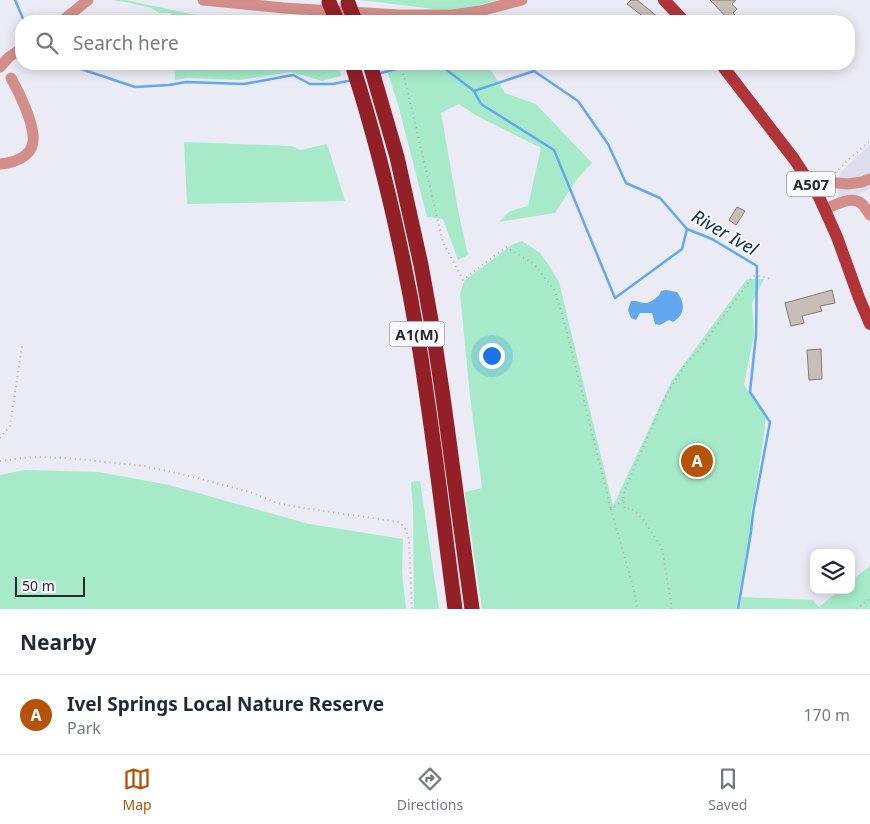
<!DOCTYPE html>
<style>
body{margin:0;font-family:"Noto Sans",sans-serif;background:#f2f2f3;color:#1f2937}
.controls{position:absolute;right:15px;bottom:15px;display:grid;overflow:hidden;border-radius:10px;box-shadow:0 2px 12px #0003}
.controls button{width:45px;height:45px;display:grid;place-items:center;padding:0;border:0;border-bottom:1px solid #e0e1e3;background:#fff;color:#1f2937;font:25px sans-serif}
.scale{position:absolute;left:15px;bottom:12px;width:70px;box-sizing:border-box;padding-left:5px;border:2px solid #29292d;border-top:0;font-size:14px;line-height:18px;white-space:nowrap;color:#29292d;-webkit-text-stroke:4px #f8f8ff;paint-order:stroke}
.you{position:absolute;left:491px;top:355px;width:18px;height:18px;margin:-12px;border:4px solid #fff;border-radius:50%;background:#1a73e8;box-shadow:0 0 0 8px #1a73e833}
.badge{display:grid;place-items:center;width:32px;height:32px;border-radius:50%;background:#b45309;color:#fff;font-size:16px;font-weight:700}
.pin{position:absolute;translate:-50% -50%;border:2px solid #fff;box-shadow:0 1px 5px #0006}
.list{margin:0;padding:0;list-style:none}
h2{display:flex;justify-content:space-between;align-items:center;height:65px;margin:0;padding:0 20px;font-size:21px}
h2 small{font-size:16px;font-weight:400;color:#747a83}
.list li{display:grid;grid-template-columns:32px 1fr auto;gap:15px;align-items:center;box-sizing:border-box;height:80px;padding:0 20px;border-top:1px solid #e0e1e3}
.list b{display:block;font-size:19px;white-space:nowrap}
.list p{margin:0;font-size:16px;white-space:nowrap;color:#747a83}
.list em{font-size:16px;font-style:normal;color:#747a83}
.icon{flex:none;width:28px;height:28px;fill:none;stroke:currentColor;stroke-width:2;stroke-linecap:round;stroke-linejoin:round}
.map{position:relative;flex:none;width:870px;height:609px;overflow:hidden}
.search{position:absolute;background:#fff;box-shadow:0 2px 12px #0003;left:15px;right:15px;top:15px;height:55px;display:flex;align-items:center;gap:12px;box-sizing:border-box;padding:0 18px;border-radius:20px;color:#747a83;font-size:19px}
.sheet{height:145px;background:#fff}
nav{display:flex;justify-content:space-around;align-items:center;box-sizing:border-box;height:70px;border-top:1px solid #e0e1e3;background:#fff;font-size:14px;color:#747a83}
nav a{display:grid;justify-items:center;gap:2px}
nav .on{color:#b45309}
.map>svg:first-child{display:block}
</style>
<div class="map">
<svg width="870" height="609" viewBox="0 0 870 609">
<rect width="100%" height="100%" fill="#eaebf5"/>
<polygon fill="#dcddef" points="870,145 870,189 839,202 838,197 839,180 841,173 846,167"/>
<g fill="#a6eaca">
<polygon points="117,0 126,0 205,17 321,19 322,21 171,21 171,13 159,13 151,8 126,2 114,1"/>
<polygon points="360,0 497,0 469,8 451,11"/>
<polygon points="174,64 338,64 341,76 322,81 291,72 239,80 188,78 175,80"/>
<polygon points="385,64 487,64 505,93 536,104 592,163 577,179 555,213 499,222 510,211 528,206 541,148 477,116 459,104 441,113 459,215 468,255 458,260 443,219 427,217 399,108"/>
<polygon points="184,142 291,146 300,150 327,144 345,201 187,204"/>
<polygon points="522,241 540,253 548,264 559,282 613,506 672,380 747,279 764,279 752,303 754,334 744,385 765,416 765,428 755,493 751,513 751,527 736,609 482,609 465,492 482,488 470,396 460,294 464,281 513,244"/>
<polygon points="24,470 99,472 169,485 309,524 403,539 402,572 406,609 0,609 0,475"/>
<polygon points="420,481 439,609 414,609 413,509 411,482"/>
<polygon points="870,566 870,609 740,609 742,597 813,600 819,607 840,590 851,590 851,581"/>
</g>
<path fill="#62a8f1" d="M666 290 677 292C685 303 686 314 673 322L669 320 660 325 655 324 652 313H640L636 320 631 318 628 310 631 301C643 300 643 308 656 298 660 294 659 296 661 291Z"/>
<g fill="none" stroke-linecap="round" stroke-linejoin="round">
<g stroke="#62a8f1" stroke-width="2.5">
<polyline points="15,0 24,21"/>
<polyline points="66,64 135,87 169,85 186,82 244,84 293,75 310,84 333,84 353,80"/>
<polyline points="439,64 474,91 534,71 578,101 608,144 626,183 660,198 687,229 712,239 757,266 756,335 750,392 770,422 753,513 751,532 738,609"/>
<polyline points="377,74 408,66 414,64"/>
<polyline points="474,91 481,104 554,150 615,298 682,249 687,229"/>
</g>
</g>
<g fill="#c7beb7" stroke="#827a73">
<polygon points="631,0 637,0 663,21 649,21 627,4"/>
<polygon points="710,0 736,0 732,4 737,9 733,13 735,15 730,21"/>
<polygon points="737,207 745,211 736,225 729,220"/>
<polygon points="832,290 835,303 820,306 822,311 802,316 804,323 791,326 785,303"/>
<polygon points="821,349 822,379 809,380 807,350"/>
</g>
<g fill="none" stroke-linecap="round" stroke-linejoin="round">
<g stroke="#abacb4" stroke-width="2" stroke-dasharray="1 4" stroke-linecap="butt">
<polyline points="401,64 443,242 463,280 506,247 534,264 555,291 568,336 611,509"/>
<polyline points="835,173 850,158 870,141"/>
<polyline points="0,438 10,426 22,346"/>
<path d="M0 461 22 458 37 457 67 458 144 466 185 475 250 492 277 503 297 507 399 522C405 527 408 533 409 542L412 609"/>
<polyline points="623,500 613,508 611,509 635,594 637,609"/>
<polyline points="672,609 662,548 643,519 631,508 625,509 623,500 625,489 665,397 685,365 698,351 753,276 761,276 771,279"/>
<polyline points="856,609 870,599"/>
</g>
<g stroke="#d38e8a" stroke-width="11">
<polyline points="203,0 284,8 399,15 453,15 480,11 522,0"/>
<polyline points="62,21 88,0"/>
<polyline points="0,67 9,57 21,49"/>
<path d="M0 164C13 163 32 157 33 141 35 125 19 92 11 78"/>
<polyline points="813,188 827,182 848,184 862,182 870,179"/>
<path d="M825 209C836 205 851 195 862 204 865 207 868 212 870 215"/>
</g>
<g stroke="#b03438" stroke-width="12">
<polyline points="664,0 684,21"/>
<polyline points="721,64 794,159 819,197 837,237 859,298 870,324"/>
</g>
<g stroke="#931f27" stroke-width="15">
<path d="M352 64C381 154 402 246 418 339 433 429 443 519 455 609"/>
<polyline points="370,64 397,157 421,265 434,337 443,397 472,609"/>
</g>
<g stroke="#931f27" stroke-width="15">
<polyline points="329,2 337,21"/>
<polyline points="348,3 355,21"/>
</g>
</g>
<g text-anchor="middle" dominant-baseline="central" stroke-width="4" stroke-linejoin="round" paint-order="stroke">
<g fill="#f8f8ff" stroke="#67676c" stroke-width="1">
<rect x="787" y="171.5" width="48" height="25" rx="4"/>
<rect x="389.5" y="321.5" width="55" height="25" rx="4"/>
</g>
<g font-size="15" font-weight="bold" fill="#29292d">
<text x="811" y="184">A507</text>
<text x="417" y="334">A1(M)</text>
</g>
<g font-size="18" font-style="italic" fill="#112e4b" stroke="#f8f8ff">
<text transform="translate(725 232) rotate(30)">River Ivel</text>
</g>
</g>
</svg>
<div class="controls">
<button><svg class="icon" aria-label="layers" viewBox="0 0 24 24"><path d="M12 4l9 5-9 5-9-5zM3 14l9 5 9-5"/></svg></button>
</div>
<div class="scale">50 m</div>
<div class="you"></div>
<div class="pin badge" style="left:697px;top:461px">A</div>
<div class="search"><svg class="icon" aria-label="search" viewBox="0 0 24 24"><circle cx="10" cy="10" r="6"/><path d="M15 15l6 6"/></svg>Search here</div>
</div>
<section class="sheet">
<h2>Nearby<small></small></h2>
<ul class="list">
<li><span class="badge">A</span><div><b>Ivel Springs Local Nature Reserve</b><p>Park</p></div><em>170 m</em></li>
</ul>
</section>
<nav>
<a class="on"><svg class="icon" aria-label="map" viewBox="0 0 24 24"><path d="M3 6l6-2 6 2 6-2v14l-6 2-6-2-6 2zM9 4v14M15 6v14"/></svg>Map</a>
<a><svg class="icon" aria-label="directions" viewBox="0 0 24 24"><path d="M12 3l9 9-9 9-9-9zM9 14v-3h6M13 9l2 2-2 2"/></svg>Directions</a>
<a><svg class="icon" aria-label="saved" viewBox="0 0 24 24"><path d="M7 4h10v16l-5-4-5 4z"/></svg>Saved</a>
</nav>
